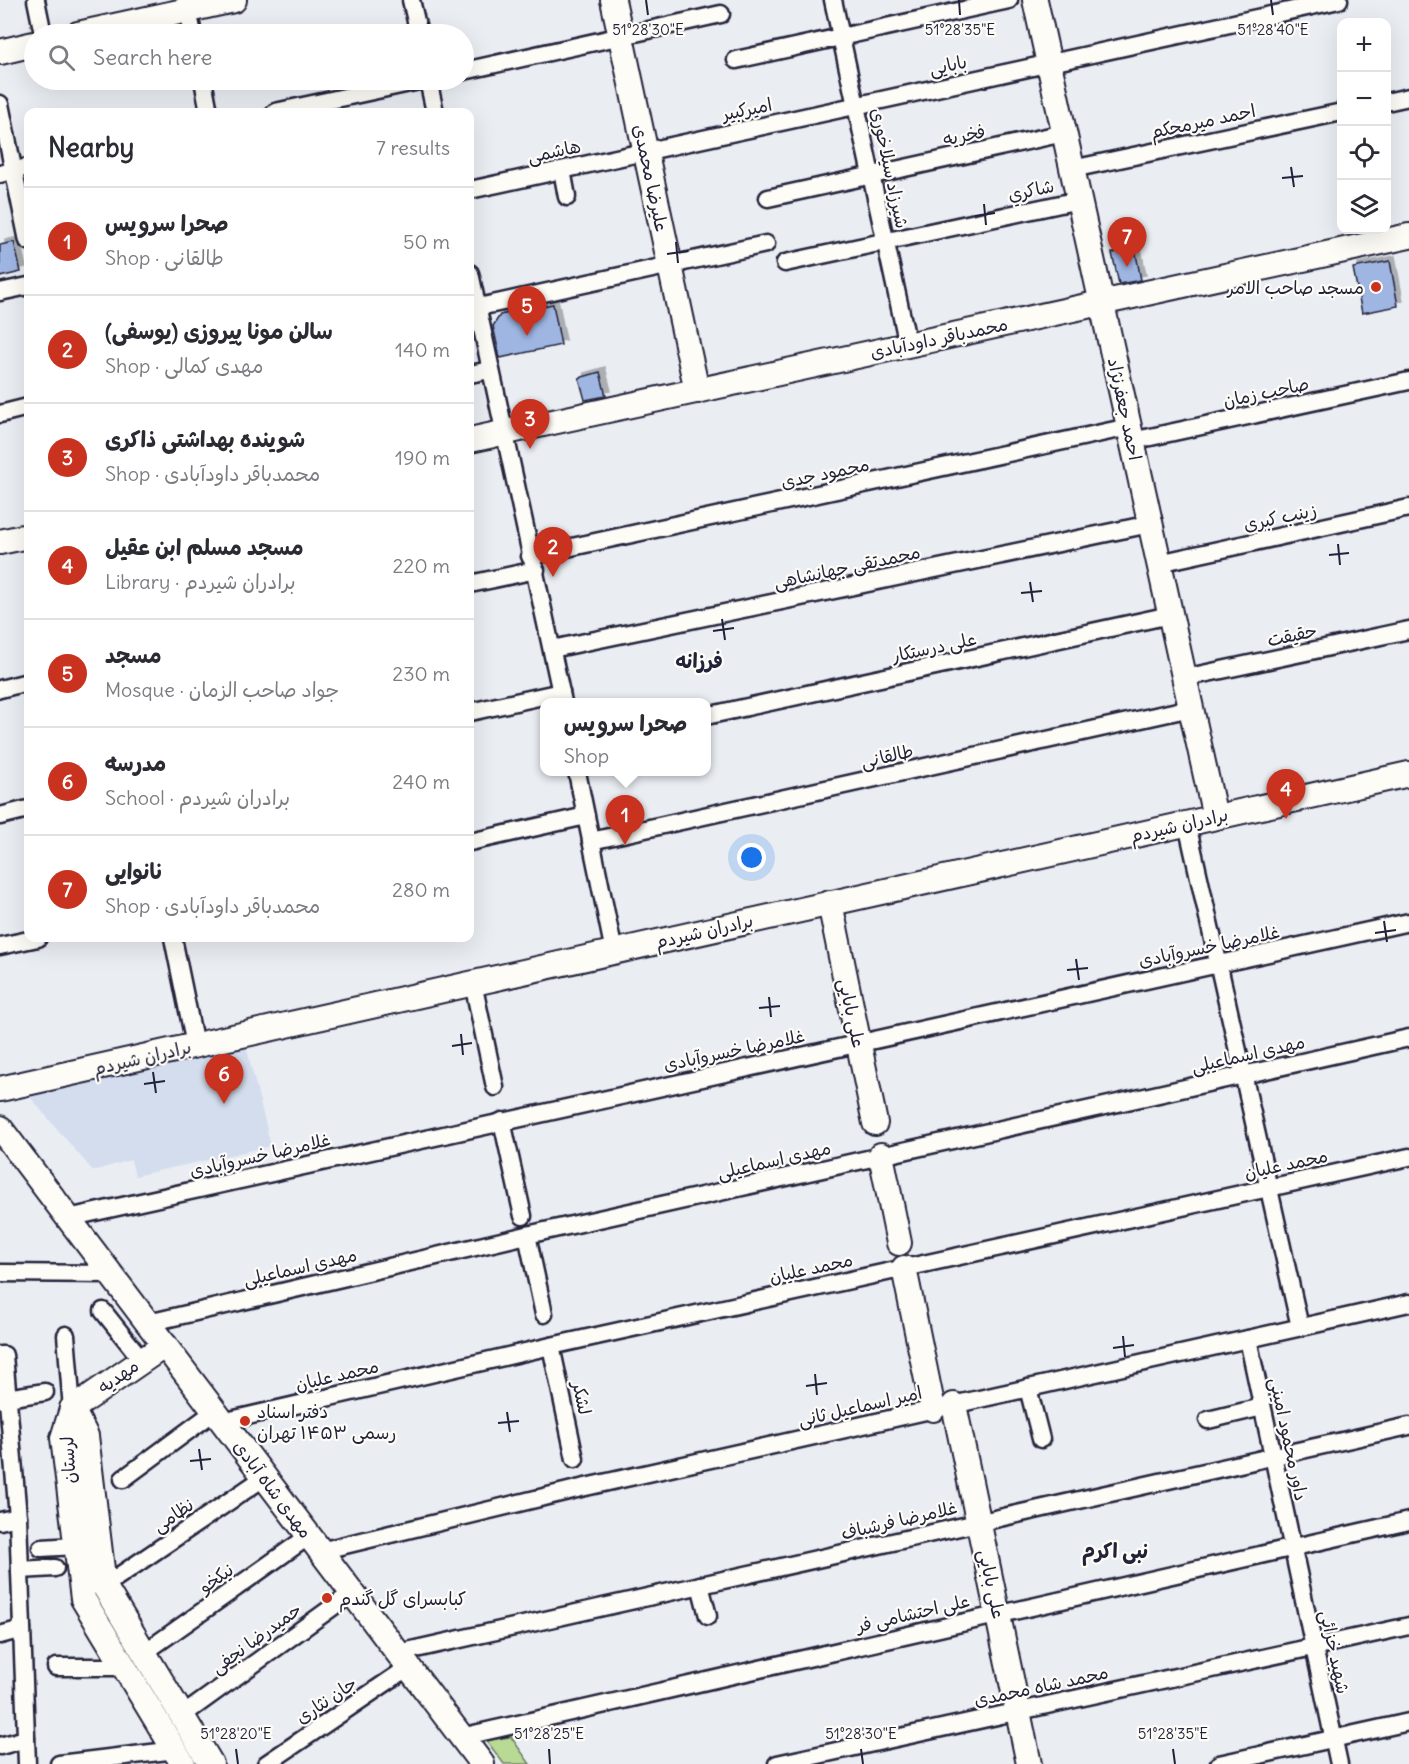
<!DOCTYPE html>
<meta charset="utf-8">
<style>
body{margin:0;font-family:Delius,"Playpen Sans Arabic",sans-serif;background:#f7f7f7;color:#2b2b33}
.controls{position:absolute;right:18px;top:18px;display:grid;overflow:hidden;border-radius:12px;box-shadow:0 6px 24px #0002}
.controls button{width:54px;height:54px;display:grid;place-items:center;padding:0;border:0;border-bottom:2px solid #e1e1e2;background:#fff;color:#2b2b33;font:30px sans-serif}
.you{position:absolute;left:752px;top:858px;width:21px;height:21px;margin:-15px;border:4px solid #fff;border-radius:50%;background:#1a73e8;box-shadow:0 0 0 9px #1a73e833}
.badge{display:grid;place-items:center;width:39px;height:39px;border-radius:50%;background:#c8321e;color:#fff;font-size:20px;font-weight:700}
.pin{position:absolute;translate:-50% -50px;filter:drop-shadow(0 2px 3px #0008)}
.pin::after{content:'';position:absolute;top:32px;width:21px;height:18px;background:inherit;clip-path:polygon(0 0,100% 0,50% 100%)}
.popup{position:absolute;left:540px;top:698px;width:171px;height:78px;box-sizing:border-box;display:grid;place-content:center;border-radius:12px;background:#fff;filter:drop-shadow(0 2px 4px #0005);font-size:20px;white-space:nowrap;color:#7c7c81}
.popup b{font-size:22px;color:#2b2b33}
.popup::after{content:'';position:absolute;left:50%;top:100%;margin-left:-12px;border:12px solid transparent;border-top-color:#fff}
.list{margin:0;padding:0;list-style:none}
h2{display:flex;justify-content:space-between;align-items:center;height:78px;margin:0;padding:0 24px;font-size:26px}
h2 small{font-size:20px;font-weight:400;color:#7c7c81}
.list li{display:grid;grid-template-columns:39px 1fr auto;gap:18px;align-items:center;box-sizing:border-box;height:108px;padding:0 24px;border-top:2px solid #e1e1e2}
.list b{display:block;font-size:22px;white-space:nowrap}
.list p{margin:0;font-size:20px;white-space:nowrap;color:#7c7c81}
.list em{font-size:20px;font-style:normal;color:#7c7c81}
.icon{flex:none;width:33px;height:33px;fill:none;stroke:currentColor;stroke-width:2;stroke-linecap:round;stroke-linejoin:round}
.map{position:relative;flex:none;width:1409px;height:1764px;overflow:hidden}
.search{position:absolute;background:#fff;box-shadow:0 6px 24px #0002;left:24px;top:24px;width:450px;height:66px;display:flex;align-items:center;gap:15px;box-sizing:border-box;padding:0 21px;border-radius:33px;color:#7c7c81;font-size:22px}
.panel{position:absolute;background:#fff;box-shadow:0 6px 24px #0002;left:24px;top:108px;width:450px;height:834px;border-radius:12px}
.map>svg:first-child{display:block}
</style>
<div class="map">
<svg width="1409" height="1764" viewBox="0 0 1409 1764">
<defs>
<filter id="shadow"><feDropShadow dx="5" dy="-5" stdDeviation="0" flood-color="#0004"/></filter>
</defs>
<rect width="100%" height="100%" fill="#eaeef3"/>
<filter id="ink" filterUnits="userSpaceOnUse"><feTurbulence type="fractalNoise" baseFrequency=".0167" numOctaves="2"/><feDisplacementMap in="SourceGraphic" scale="12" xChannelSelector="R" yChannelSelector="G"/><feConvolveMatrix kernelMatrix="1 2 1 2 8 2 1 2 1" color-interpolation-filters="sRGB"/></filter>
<g filter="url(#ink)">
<polygon fill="#d4ddee" points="246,1046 271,1146 135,1176 131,1160 93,1171 29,1096"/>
<polygon fill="#b8da94" stroke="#6d7e68" stroke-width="1.5" points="511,1737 530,1764 504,1764 486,1740"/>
<g fill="#9fb6e3" stroke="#22223b" stroke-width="1.5" filter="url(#shadow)">
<polygon points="14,242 21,272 0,277 0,245"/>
<polygon points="1135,249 1141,280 1119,284 1112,253"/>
<polygon points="1390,261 1398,306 1362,313 1353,268"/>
<polygon points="553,304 561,345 500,358 493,326 500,315"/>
<polygon points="600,372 606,396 585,400 579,378"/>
</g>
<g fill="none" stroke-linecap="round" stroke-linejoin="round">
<g stroke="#22223b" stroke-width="21">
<g id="street">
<polyline points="36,0 43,34"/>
<polyline points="186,0 193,34"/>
<polyline points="411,0 419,34"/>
<polyline points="833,0 908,345"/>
<polyline points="736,60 1009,0"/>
<polyline points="464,71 721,14"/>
<polyline points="203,80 209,112"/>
<polyline points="428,80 435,112"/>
<polyline points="1386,102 1409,97"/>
<polyline points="0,104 28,241"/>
<polyline points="275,112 424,80"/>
<polyline points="1072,169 1342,112"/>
<polyline points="562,170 567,197"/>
<polyline points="0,174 28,167"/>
<polyline points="470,190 1339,0"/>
<polyline points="768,198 1064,133"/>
<polyline points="785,263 1079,200"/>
<polyline points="470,273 563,702"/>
<polyline points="0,292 28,286"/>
<polyline points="470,309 766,244"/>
<polyline points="470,374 490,370"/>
<polyline points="0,414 28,407"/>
<polyline points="1132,441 1409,381"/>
<polyline points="530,556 1129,427"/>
<polyline points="1159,563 1409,508"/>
<polyline points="470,584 536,570"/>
<polyline points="552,649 1150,524"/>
<polyline points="1184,678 1409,630"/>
<polyline points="0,689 28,682"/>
<polyline points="470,712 561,692"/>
<polyline points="706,716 1170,615"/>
<polyline points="577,772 614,952"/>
<polyline points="0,816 28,809"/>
<polyline points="1187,824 1300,1327"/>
<polyline points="591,841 1191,708"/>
<polyline points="470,842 586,816"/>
<polyline points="173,938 195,1045"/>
<polyline points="0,946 38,938"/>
<polyline points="473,983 495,1087"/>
<polyline points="502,1121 523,1216"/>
<polyline points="68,1218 1409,922"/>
<polyline points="527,1235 544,1314"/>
<polyline points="0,1273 111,1274"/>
<polyline points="103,1311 142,1360"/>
<polyline points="148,1323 527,1235 1409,1038"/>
<polyline points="66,1335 72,1409"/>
<polyline points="1248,1339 1339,1764"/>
<polyline points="551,1346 575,1459"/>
<polyline points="0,1355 4,1355 18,1517 27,1764"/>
<polyline points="1028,1388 1041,1439"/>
<polyline points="0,1399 45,1392"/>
<polyline points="1208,1420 1262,1407"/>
<polyline points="222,1422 551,1346 1409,1157"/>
<polyline points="123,1479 215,1411"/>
<polyline points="0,1521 18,1517"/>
<polyline points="41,1548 76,1546"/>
<polyline points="320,1551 581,1488 1409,1303"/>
<polyline points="20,1570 55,1568"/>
<polyline points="700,1585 708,1616"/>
<polyline points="104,1586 265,1477"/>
<polyline points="0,1635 22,1629"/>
<polyline points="145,1652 309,1536"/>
<polyline points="398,1653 1409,1426"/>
<polyline points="56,1667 125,1667"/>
<polyline points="183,1715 352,1593"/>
<polyline points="461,1737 1409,1521"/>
<polyline points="0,1746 26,1739"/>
<polyline points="59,1764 176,1750"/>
<polyline points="266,1764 409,1667"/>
<polyline points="777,1764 1409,1626"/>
<polyline points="1219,1764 1409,1722"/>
</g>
</g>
<g stroke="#22223b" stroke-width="28">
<g id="secondary">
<polyline points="613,0 697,391"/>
<polyline points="1035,0 1215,817"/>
<polyline points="78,34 234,0"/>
<polyline points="0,52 34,44"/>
<polyline points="470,440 1409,236"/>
<polyline points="0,542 28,536"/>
<polyline points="830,903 875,1123"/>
<polyline points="0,1089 1409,774"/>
<polyline points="0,1128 482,1764"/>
<polyline points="881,1155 899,1243"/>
<polyline points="904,1268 933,1409"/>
<polyline points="954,1405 1029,1764"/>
<polyline points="72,1409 86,1436 104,1586 211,1764"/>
<polyline points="72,1409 63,1438 83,1599 183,1764"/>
<polyline points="72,1409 165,1345"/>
</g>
</g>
<use href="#street" stroke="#fdfcf7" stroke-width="16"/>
<use href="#secondary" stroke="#fdfcf7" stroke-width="24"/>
</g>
</g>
<path fill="none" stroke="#22223b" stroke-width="2" d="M646 0 648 15M959 0 960 15M1271 0 1273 15M1291 167 1294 187M1282 178 1303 176M984 204 986 225M975 216 995 213M676 242 678 263M667 254 688 251M1338 544 1340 565M1329 555 1349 553M1030 582 1033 602M1021 593 1042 591M722 619 725 640M713 631 734 628M1384 921 1387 942M1375 933 1396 930M1076 959 1079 980M1067 970 1088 968M769 997 771 1017M759 1008 780 1006M461 1034 463 1055M452 1046 472 1043M153 1072 156 1093M144 1084 165 1081M1123 1336 1125 1357M1113 1348 1134 1345M815 1374 817 1395M806 1386 827 1383M507 1412 510 1432M498 1423 519 1421M199 1449 202 1470M190 1461 211 1459M236 1749 238 1764M549 1749 550 1764M861 1749 863 1764M1173 1749 1175 1764"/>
<g fill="#c8321e" stroke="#fdfcf7" stroke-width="2">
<circle cx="1376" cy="287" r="6"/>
<circle cx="245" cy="1421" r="6"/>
<circle cx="327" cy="1598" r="6"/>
</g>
<g text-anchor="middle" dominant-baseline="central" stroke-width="4.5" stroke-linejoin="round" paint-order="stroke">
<g font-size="18" fill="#22223b" stroke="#fdfcf7">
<text transform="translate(948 65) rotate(-12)">بابایی</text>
<text transform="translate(747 109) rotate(-12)">امیرکبیر</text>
<text transform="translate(1203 121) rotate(-12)">احمد میرمحکم</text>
<text transform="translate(964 135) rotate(-12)">فخریه</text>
<text transform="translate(554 151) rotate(-12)">هاشمی</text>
<text transform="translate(890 168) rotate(78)">شیرزاد سیلاخوری</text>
<text transform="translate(651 178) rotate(78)">علیرضا محمدی</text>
<text transform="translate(1031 190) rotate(-12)">شاكري</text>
<text transform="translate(939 338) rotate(-12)">محمدباقر داودآبادی</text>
<text transform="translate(1266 392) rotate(-12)">صاحب زمان</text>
<text transform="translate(1125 409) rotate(78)">احمد جعفرنژاد</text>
<text transform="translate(825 473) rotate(-12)">محمود جدی</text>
<text transform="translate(1280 517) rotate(-12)">زینب کبری</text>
<text transform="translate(847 567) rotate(-12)">محمدتقی جهانشاهی</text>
<text transform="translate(1292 635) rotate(-12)">حقیقت</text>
<text transform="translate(934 647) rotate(-12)">علی درستکار</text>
<text transform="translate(887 756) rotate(-13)">طالقانی</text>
<text transform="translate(1179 825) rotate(-13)">برادران شیردم</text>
<text transform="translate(704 931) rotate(-13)">برادران شیردم</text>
<text transform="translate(1209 946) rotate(-12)">غلامرضا خسروآبادی</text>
<text transform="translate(852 1013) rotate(78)">علی بابایی</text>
<text transform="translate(734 1050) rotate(-12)">غلامرضا خسروآبادی</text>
<text transform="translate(1248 1054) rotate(-13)">مهدی اسماعیلی</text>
<text transform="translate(142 1057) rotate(-13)">برادران شیردم</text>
<text transform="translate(260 1155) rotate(-13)">غلامرضا خسروآبادی</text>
<text transform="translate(774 1160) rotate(-13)">مهدی اسماعیلی</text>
<text transform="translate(1286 1164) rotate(-12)">محمد علیان</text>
<text transform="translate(300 1267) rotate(-13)">مهدی اسماعیلی</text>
<text transform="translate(811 1268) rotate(-12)">محمد علیان</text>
<text transform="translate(337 1375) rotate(-13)">محمد علیان</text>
<text transform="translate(118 1376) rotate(-35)">مهدیه</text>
<text transform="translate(582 1398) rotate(78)">لشكر</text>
<text transform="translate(860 1406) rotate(-13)">امیر اسماعیل ثانی</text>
<text transform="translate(1289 1439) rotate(78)">داور محمود امینی</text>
<text transform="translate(68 1460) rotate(-93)">لرستان</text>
<text transform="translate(273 1489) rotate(53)">مهدی شاه آبادی</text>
<text transform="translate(173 1515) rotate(-34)">نظامی</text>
<text transform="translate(899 1520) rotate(-13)">غلامرضا فرشباف</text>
<text transform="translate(216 1578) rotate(-35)">نیکخو</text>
<text transform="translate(992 1584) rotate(78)">علی بابایی</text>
<text transform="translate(913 1613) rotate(-13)">علی احتشامی فر</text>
<text transform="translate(256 1638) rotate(-36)">حمیدرضا نجفی</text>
<text transform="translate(1335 1652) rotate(78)">شهید خزائی</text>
<text transform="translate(1041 1686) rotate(-12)">محمد شاه محمدی</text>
<text transform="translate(326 1700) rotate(-34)">جان نثاری</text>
</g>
<g font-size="18" fill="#22223b" stroke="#fdfcf7" text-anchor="start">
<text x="1364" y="287" text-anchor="end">مسجد صاحب الامر</text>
<text x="257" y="1411">دفتر اسناد<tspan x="257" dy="21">رسمی ۱۴۵۳ تهران</tspan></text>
<text x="339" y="1598">کبابسرای گل گندم</text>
</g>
<g font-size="20" font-weight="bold" fill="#22223b" stroke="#fdfcf7">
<text x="699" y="660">فرزانه</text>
<text x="1115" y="1550">نبی اکرم</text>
</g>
</g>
<g font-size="15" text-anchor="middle" fill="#22223b" stroke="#fdfcf7" stroke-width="4.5" stroke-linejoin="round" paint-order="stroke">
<text x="648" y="35">51°28'30"E</text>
<text x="960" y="35">51°28'35"E</text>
<text x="1273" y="35">51°28'40"E</text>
<text x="236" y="1739">51°28'20"E</text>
<text x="549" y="1739">51°28'25"E</text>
<text x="861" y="1739">51°28'30"E</text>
<text x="1173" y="1739">51°28'35"E</text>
</g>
</svg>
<div class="controls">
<button>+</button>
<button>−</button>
<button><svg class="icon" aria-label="locate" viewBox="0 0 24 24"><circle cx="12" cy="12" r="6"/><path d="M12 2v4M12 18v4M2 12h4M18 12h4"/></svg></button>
<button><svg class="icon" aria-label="layers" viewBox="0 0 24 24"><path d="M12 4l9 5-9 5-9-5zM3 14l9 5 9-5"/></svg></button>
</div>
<div class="you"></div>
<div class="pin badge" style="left:625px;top:845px">1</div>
<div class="popup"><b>صحرا سرویس</b>Shop</div>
<div class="pin badge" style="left:553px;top:577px">2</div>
<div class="pin badge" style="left:530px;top:449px">3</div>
<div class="pin badge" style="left:1286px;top:819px">4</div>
<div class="pin badge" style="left:527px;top:336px">5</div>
<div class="pin badge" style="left:224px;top:1104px">6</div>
<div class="pin badge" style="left:1127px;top:267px">7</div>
<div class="search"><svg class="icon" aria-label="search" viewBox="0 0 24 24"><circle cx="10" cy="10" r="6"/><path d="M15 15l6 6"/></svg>Search here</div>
<section class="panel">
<h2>Nearby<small>7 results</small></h2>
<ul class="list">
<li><span class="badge">1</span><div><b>صحرا سرویس</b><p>Shop · طالقانی</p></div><em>50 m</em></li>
<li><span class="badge">2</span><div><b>سالن مونا پیروزی (یوسفی)</b><p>Shop · مهدی کمالی</p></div><em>140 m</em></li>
<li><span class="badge">3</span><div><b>شوینده بهداشتی ذاکری</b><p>Shop · محمدباقر داودآبادی</p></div><em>190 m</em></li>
<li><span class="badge">4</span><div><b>مسجد مسلم ابن عقیل</b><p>Library · برادران شیردم</p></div><em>220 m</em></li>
<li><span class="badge">5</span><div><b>مسجد</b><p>Mosque · جواد صاحب الزمان</p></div><em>230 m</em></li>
<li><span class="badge">6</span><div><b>مدرسه</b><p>School · برادران شیردم</p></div><em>240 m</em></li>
<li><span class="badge">7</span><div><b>نانوایی</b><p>Shop · محمدباقر داودآبادی</p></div><em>280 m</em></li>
</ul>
</section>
</div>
